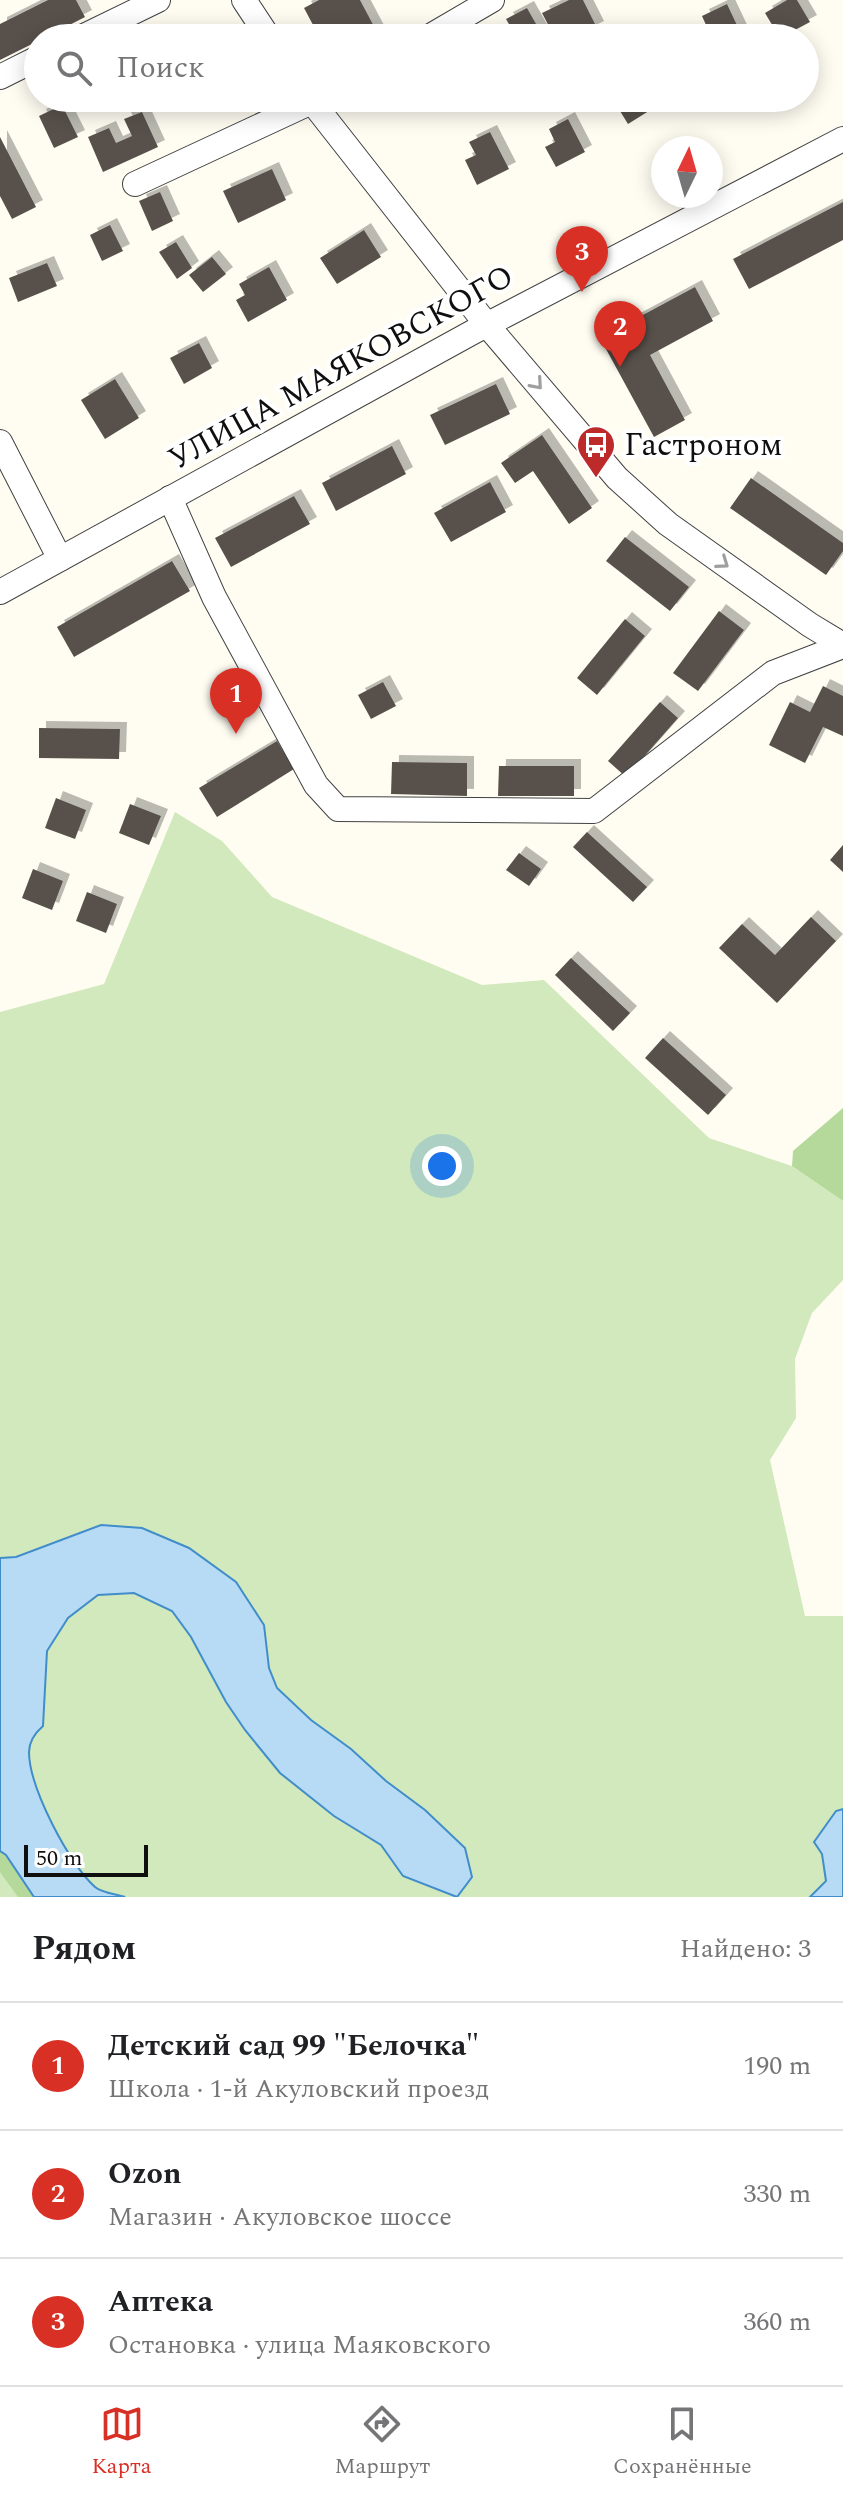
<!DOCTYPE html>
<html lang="ru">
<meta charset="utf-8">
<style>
body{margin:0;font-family:Spectral,serif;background:#f2f2f2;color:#202124}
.compass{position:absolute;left:651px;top:136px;width:72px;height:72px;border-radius:50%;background:#fff;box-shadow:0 4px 20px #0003;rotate:5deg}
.scale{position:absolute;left:24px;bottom:20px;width:124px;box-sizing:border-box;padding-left:8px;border:4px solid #0f0f0f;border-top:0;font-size:22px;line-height:28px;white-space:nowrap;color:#0f0f0f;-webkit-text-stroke:6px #fff;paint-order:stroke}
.you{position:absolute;left:442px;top:1166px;width:28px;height:28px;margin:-20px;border:6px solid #fff;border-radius:50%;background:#1a73e8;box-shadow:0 0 0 12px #1a73e833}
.badge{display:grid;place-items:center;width:52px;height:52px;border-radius:50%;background:#d93025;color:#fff;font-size:26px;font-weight:700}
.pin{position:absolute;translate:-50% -66px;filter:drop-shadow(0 2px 4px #0008)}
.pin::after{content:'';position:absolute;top:42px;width:28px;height:24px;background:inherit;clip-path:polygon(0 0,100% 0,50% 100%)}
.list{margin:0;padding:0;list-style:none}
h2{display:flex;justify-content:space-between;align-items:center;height:104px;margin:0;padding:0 32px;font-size:34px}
h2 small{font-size:26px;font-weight:400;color:#757577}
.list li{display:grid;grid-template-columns:52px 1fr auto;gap:24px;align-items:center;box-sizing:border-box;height:128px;padding:0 32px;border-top:2px solid #e0e0e0}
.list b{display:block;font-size:30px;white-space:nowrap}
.list p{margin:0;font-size:26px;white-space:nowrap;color:#757577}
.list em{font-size:26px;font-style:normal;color:#757577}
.icon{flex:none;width:44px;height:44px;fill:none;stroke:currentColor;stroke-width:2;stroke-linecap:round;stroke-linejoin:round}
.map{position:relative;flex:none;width:843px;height:1897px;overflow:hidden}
.search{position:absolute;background:#fff;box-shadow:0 4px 20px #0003;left:24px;right:24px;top:24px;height:88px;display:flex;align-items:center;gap:20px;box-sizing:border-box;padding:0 28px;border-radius:44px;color:#757577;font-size:30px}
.sheet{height:488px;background:#fff}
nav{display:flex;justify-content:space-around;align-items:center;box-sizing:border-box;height:112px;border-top:2px solid #e0e0e0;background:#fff;font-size:22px;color:#757577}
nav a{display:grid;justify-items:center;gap:4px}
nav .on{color:#d93025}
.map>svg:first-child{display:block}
</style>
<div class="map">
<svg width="843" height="1897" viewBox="0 0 843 1897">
<defs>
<filter id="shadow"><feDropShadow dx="7" dy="-7" stdDeviation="0" flood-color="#0004"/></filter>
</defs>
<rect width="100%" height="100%" fill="#fffdf2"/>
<polygon fill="#d1e9bc" points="175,812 222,841 272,897 482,985 544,980 709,1138 792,1166 843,1201 843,1280 812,1313 795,1359 796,1418 770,1460 805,1616 843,1616 843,1897 0,1897 0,1012 104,984"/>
<g fill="#b4d99b">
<polygon points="843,1108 843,1201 792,1166 793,1151"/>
<polygon points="0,1851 6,1855 34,1897 18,1897 0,1872"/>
</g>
<g fill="#b8dbf5" stroke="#408dca" stroke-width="2">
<path d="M101 1525 142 1528 189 1548 236 1582 264 1625 269 1668 277 1688 311 1720 351 1749 386 1781 425 1810 465 1848 472 1877 457 1897 403 1876 381 1845 334 1816 280 1773 245 1730 226 1702 191 1637 172 1611 134 1593 98 1595 68 1618 47 1651 43 1726C35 1733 29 1741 29 1752 29 1787 69 1864 95 1887 102 1893 116 1894 125 1897H34L6 1855 0 1851V1558L16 1557Z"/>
<polygon points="843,1809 843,1897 810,1897 826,1881 822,1854 814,1842 836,1811"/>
</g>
<g fill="#58514c" filter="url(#shadow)">
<polygon points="48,0 76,0 85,17 44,38 38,38 38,41 0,60 0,24"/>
<polygon points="319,0 360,0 378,34 370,38 320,38 304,8"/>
<polygon points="569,0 583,0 597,28 577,38 555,38 542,13"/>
<polygon points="787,0 797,0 810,22 780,38 765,13"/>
<polygon points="727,4 743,38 700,38 710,34 702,16"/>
<polygon points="527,8 540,31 528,38 517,38 506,19"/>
<polygon points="612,98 645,98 652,109 628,124"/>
<polygon points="62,105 78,137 54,148 39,116"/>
<polygon points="142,112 158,147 103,172 88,137 109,128 116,143 132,136 124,119"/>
<polygon points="568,119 585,152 556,167 545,147 555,142 549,129"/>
<polygon points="490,132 509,169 477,185 465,160 476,155 469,142"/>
<polygon points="0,137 36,207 12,219 0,196"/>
<polygon points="272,169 286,200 238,223 223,191"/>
<polygon points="160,192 173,221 152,231 139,201"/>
<polygon points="843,202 843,240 749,289 733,259"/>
<polygon points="110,225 123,251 102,261 90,235"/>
<polygon points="364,230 381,257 337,284 320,258"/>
<polygon points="176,242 192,268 177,279 159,252"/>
<polygon points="212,257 226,274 203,292 189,275"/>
<polygon points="47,263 57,286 18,302 9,278"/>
<polygon points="269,267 287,300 248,322 236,300 245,295 239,284"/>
<polygon points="695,287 713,321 650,355 685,420 654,437 600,338"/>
<polygon points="199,343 212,368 184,384 170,358"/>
<polygon points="115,379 139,418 105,439 81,400"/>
<polygon points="496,384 510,414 445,445 430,415"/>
<polygon points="542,435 592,508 569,524 533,471 515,483 501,463"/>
<polygon points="392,446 406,474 336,511 322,483"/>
<polygon points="751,478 843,543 843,551 826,575 730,508"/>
<polygon points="490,482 506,512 451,542 434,513"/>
<polygon points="294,496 310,524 231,567 215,538"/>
<polygon points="625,537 689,587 670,611 606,561"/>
<polygon points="172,561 190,591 74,657 57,627"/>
<polygon points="719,611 744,630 698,691 673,673"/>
<polygon points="625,619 645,636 597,695 577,678"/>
<polygon points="383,682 396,706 371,719 358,695"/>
<polygon points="823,686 843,696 843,736 823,727 805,763 769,745 790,702 810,712"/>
<polygon points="660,702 678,718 626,777 608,761"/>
<polygon points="39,728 120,729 119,759 39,758"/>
<polygon points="277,741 294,769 217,817 199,788"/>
<polygon points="392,762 467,763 467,796 391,794"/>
<polygon points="499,766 574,766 574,796 498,796"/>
<polygon points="56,798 86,810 75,839 45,828"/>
<polygon points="130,804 161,816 149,845 119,833"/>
<polygon points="587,832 647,887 633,902 573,847"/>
<polygon points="843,845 843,872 830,860"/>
<polygon points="519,853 541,869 529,886 506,870"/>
<polygon points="33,869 63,881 52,910 22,898"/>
<polygon points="87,892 117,904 106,933 76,921"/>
<polygon points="811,917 836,941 777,1003 719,948 742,924 775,955"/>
<polygon points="571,958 630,1013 613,1031 555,975"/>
<polygon points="663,1038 726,1095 708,1115 645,1058"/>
</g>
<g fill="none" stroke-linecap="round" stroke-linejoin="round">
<g stroke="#424242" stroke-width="26">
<g id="minor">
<polyline points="244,0 269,38"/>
<polyline points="80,38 158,0"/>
<polyline points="427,38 492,0"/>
<polyline points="0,77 38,58"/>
<polyline points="309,98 487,325 617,478 668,524 810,625 843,645"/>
<polyline points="135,184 320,98"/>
<polyline points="0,442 60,559"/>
<polyline points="170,498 214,597 316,785 338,809 594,811 773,673 843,646"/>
<polyline points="0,592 473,332 843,139"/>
</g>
</g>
<use href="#minor" stroke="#fff" stroke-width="24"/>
</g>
<defs><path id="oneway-chevron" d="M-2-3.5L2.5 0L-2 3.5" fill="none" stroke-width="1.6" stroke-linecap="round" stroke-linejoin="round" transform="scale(2)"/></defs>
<g stroke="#9f9f9f">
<use href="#oneway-chevron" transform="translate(537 384) rotate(49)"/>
<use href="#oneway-chevron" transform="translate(723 563) rotate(35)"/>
</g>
<defs>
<g id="bus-pin" transform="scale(2)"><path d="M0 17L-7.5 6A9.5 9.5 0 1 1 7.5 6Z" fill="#bd2a2a" stroke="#fff"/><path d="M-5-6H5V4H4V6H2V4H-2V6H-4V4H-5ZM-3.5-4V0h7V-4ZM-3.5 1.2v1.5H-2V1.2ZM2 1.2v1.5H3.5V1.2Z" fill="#fff"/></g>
</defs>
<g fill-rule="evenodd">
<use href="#bus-pin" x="596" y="445"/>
</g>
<g text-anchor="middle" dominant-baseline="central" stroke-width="8" stroke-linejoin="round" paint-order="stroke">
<g font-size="32" fill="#0f0f0f" stroke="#fff">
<text transform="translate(341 368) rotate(-29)">УЛИЦА МАЯКОВСКОГО</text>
</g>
<g font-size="32" fill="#0f0f0f" stroke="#fff" text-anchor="start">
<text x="624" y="445">Гастроном</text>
</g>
</g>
</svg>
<svg class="compass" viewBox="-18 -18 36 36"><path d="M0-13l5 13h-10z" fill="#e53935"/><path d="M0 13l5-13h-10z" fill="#757577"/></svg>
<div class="scale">50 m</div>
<div class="you"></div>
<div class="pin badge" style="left:236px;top:734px">1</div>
<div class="pin badge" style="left:620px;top:367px">2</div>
<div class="pin badge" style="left:582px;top:292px">3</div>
<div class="search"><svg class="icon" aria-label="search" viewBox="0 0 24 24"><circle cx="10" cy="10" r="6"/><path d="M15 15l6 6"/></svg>Поиск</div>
</div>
<section class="sheet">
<h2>Рядом<small>Найдено: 3</small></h2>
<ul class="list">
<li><span class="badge">1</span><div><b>Детский сад 99 &quot;Белочка&quot;</b><p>Школа · 1-й Акуловский проезд</p></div><em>190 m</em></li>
<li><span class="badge">2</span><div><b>Ozon</b><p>Магазин · Акуловское шоссе</p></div><em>330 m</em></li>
<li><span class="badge">3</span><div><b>Аптека</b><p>Остановка · улица Маяковского</p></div><em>360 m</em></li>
</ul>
</section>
<nav>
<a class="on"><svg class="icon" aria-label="map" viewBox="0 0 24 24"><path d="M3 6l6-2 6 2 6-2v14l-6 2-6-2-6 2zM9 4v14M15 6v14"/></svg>Карта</a>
<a><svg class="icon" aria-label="directions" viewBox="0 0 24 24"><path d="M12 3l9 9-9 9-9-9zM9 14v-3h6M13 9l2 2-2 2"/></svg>Маршрут</a>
<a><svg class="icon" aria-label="saved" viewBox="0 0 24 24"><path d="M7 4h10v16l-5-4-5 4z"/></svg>Сохранённые</a>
</nav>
